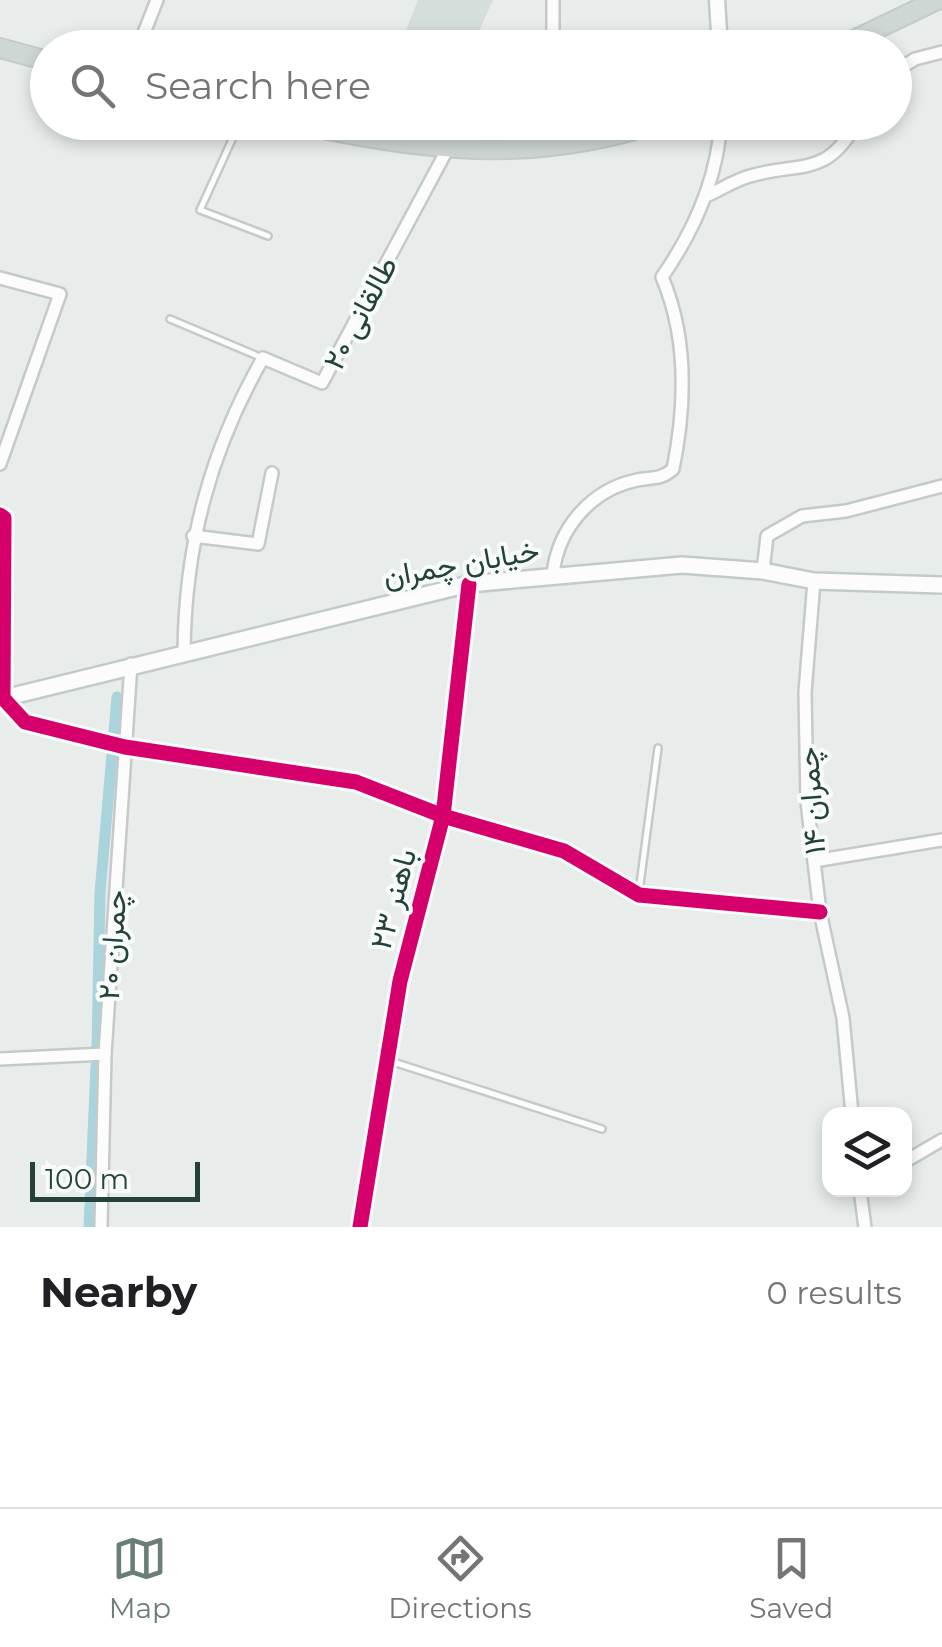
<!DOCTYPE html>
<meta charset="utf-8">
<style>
body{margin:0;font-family:Montserrat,Vazirmatn,sans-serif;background:#f2f2f2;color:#202124}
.controls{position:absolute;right:30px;bottom:30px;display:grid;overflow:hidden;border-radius:20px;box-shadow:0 5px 15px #0003}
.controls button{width:90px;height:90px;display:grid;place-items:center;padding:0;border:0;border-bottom:2px solid #e0e0e0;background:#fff;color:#202124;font:50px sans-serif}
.scale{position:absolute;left:30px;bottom:25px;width:170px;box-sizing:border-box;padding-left:10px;border:5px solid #24423a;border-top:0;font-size:28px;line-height:35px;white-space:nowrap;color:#24423a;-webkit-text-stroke:8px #f7fbf9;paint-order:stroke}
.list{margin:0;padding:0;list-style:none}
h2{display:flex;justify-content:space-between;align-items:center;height:130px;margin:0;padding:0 40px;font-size:42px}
h2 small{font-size:32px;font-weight:400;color:#757577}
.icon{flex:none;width:55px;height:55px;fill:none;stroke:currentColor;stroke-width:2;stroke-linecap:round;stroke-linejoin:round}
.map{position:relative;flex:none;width:942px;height:1227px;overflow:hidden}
.search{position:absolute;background:#fff;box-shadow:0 5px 15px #0003;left:30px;right:30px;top:30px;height:110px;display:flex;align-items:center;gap:25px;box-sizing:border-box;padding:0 35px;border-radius:55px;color:#757577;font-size:38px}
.sheet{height:280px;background:#fff}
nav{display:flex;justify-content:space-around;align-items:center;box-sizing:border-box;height:140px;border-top:2px solid #e0e0e0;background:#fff;font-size:28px;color:#757577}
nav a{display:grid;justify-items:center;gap:5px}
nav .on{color:#697e78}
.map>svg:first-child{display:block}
</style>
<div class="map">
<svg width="942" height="1227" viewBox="0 0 942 1227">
<rect width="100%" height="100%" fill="#e8edeb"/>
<polygon fill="#d6dedb" points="418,0 493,0 472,47 399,47"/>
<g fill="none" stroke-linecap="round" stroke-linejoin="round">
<g stroke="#a9d4db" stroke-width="11">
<polyline points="97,1049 100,893 117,697"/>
<polyline points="89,1227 96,1066"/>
</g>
<g stroke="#c5cac8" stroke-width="10">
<g id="service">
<polyline points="240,122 200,210 268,236"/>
<polyline points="170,319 260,357"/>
<polyline points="639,892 658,748"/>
<polyline points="390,1061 602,1129"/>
</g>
</g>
<g stroke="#c5cac8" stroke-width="16">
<g id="minor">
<polyline points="138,48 157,0"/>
<polyline points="553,48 553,0"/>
<polyline points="894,72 915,59 942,52"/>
<polyline points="531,151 539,122"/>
<path d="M706 196C720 190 735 180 750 176 800 161 826 179 857 122"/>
<polyline points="0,278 60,294 0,464"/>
<polyline points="0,515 4,518 3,698 25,722 125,747 356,782 443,816 564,851 639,895 820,912"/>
<polyline points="193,536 258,544 272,473"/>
<polyline points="763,571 767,536 802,516 846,511 942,486"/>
<path d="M553 574C558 529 590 490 637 480 652 477 661 480 673 469 686 405 688 338 662 277 694 231 717 180 721 122"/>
<polyline points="814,581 805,692 807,802 820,912 843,1018 852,1114"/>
<path d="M184 652C185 545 210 451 263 358L322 383 447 150"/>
<polyline points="814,861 942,840"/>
<polyline points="0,1059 105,1054"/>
<polyline points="904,1162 942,1140"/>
<polyline points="860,1190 865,1227"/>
<polyline points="101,1227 105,1054 131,664"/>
<polyline points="360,1227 400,981 443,816 469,584"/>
</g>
</g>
<g stroke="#c5cac8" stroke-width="19">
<polyline id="tertiary" points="717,0 720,48"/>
</g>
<g stroke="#c3cbc8" stroke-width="20">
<polyline id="secondary" points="0,699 469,584 682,565 763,571 814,581 942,585"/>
</g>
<g stroke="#c3ccc9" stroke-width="22">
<g id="primary">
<polyline points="0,48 48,61"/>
<polyline points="837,48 937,0"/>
<path d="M291 122C419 151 533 165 660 122"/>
</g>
</g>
<use href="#service" stroke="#fcfcfc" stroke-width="5"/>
<use href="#minor" stroke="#fcfcfc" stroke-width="11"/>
<use href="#tertiary" stroke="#fcfcfc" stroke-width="14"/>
<use href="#secondary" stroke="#fcfcfc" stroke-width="15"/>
<use href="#primary" stroke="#cfd7d5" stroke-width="18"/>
<g stroke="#f7fbf9" stroke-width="21">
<g id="cycleway">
<polyline points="0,515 4,518 3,698 25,722 125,747 356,782 443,816 564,851 639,895 820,912"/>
<polyline points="360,1227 400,981 443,816 469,584"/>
</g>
</g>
<use href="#cycleway" stroke="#d6006c" stroke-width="15"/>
</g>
<g text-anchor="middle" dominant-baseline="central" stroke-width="8" stroke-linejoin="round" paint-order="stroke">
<g font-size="30" fill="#24423a" stroke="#f7fbf9">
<text transform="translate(360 313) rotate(-62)">طالقانی ۲۰</text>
<text transform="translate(461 563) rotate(-10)">خیابان چمران</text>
<text transform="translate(811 801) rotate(-94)">چمران ۱۴</text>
<text transform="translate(393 899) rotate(-75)">باهنر ۲۳</text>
<text transform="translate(112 945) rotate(-86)">چمران ۲۰</text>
</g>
</g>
</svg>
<div class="controls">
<button><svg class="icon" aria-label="layers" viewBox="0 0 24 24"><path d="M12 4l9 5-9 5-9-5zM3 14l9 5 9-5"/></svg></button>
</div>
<div class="scale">100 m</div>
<div class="search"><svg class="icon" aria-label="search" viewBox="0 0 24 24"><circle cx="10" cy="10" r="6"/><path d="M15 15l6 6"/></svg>Search here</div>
</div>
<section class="sheet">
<h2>Nearby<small>0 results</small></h2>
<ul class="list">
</ul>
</section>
<nav>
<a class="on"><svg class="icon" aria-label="map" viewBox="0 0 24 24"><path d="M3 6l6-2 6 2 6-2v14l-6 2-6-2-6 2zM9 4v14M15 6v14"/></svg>Map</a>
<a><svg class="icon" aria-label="directions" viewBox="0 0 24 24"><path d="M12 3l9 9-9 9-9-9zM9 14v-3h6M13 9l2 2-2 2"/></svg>Directions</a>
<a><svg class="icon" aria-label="saved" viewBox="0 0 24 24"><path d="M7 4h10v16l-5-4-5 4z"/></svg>Saved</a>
</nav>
